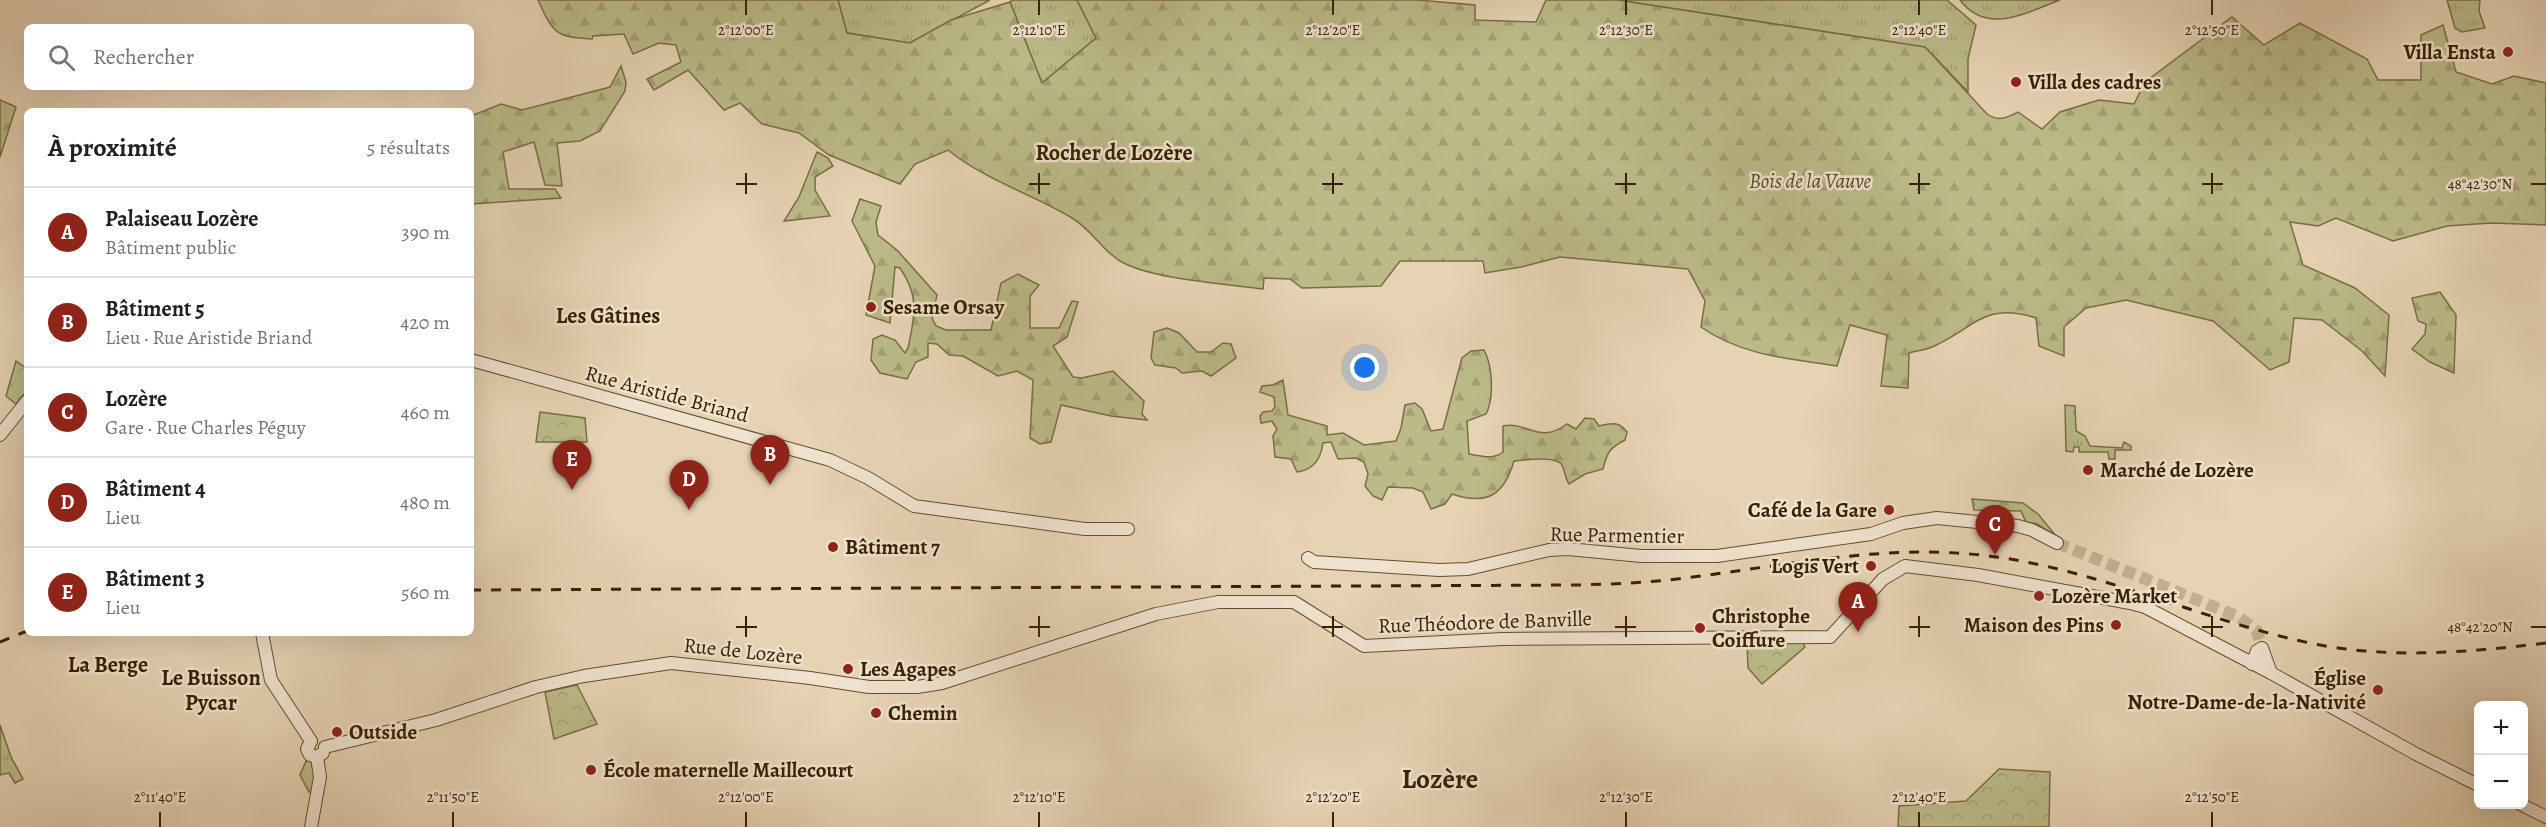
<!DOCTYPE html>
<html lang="fr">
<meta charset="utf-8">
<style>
body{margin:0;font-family:Alegreya,serif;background:#f6f6f6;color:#202124}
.controls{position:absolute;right:18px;bottom:18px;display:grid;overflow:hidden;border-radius:9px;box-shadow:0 6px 24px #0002}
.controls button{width:54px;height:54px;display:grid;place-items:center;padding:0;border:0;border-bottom:2px solid #e0e0e0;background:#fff;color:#202124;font:30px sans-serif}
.you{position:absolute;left:1365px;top:368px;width:21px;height:21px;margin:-15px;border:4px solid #fff;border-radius:50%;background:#1a73e8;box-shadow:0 0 0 9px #1a73e833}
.badge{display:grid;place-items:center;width:39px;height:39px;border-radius:50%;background:#8f2418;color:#fff;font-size:20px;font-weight:700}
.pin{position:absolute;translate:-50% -50px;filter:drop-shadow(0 2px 3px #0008)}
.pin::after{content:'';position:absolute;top:32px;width:21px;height:18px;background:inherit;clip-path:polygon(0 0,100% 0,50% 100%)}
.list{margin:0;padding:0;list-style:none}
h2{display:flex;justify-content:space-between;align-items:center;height:78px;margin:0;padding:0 24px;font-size:26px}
h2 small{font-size:20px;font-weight:400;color:#757577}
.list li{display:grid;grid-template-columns:39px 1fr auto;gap:18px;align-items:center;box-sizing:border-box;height:90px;padding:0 24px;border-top:2px solid #e0e0e0}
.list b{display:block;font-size:22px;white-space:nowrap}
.list p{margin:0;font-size:20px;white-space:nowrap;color:#757577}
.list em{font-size:20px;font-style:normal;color:#757577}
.icon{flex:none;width:33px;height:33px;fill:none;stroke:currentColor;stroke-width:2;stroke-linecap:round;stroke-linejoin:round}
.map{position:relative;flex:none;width:2546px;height:827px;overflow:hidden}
.search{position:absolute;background:#fff;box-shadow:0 6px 24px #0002;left:24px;top:24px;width:450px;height:66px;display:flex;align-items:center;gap:15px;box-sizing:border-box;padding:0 21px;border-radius:9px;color:#757577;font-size:22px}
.panel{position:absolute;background:#fff;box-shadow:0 6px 24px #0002;left:24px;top:108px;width:450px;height:528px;border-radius:9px}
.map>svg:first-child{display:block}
</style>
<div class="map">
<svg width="2546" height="827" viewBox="0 0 2546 827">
<defs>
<pattern id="grass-tufts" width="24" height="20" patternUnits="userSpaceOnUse" patternTransform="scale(1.5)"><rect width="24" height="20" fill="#bbbb89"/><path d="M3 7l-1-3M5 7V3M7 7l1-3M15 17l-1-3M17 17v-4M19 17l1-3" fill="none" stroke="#a2a074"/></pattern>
<pattern id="forest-firs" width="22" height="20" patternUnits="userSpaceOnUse" patternTransform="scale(1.5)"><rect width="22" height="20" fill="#bbbb89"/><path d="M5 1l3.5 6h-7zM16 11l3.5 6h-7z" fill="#a2a074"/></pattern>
<pattern id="park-crowns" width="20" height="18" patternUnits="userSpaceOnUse" patternTransform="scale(1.5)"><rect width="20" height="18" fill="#bbbb89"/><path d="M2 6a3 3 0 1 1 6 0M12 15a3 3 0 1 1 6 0" fill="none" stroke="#a2a074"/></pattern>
</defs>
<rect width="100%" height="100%" fill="#e6d3b4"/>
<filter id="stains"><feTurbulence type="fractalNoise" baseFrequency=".00333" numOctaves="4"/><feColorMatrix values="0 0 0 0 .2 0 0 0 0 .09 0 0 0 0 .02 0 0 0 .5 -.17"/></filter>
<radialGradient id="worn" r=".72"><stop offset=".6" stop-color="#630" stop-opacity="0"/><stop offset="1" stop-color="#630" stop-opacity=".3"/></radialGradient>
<g fill="url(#grass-tufts)" stroke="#7a6e44" stroke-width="1.5">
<polygon points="838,0 990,0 910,43 847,33"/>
<polygon points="1012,0 1077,0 1096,38 1042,83 1010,2"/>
<polygon points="1617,0 1947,0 1976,25 1968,59 1968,92 1928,50 1893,42"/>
<path d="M1960 0H2060C2027 12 1987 36 1960 0Z"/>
<polygon points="2447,0 2480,0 2479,11 2485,28 2462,32 2455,28"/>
<polygon points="2065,405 2075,406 2076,431 2085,436 2090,446 2122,448 2124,442 2131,446 2131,450 2115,450 2115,459 2109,459 2108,452 2079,452 2079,447 2074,447 2073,452 2066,451"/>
<polygon points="0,725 11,757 23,779 15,783 9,773 0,775"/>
</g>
<g fill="url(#forest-firs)" stroke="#7a6e44" stroke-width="1.5">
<path d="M538 0H838L847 33 910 43 951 20 1010 2 1042 83 1096 38 1077 0H1418L1475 5V20L1536 22 1546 0H1617L1925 47 1987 114C1999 122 2006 118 2018 112L2042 129 2060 112 2099 100 2134 104 2145 82 2232 17 2264 45 2300 23 2367 59 2378 80H2421V35L2443 25 2456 72 2492 84 2514 76 2546 83V225L2491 223 2447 226 2393 241 2336 218 2318 226 2290 222 2303 265 2355 288 2389 315 2385 376 2362 351 2322 320 2294 318 2289 362 2270 370 2213 321 2126 300 2086 308 2064 327V356L2039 346 2036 318C1983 301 1974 329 1932 347 1925 350 1916 351 1909 353L1908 388 1881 386 1887 335 1850 325 1837 366C1790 359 1740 355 1701 327L1705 301 1688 269 1560 257 1521 267 1485 273 1483 261H1400L1381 286 1302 288 1290 279 1264 278 1263 289C1226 284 1150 279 1120 261 1103 251 1091 229 1072 218 1032 194 985 180 948 150L915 164 900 184 829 155 799 133 762 124 740 103 724 110 688 70 654 90 647 79 681 62 676 45 659 43 633 54 624 34 593 36 592 39C555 37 553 33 538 0Z"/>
<polygon points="621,66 626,82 625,91 600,131 580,141 557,143 562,186 545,185 534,142 503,152 509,189 555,189 561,198 471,204 471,116 501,104 522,110 610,87"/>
<polygon points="0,100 16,107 0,157"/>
<polygon points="817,152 828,158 833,166 815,177 815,190 830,216 784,221 799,197"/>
<path d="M860 199 881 206 876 222 878 235 897 250 937 295 932 318 936 326 946 330H991L1001 283 1018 274 1039 285 1030 296V328H1059L1072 301 1078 302 1067 337 1053 346 1073 377 1082 378 1113 371 1144 401 1142 414 1147 420 1111 416 1061 405 1051 442 1040 444 1030 438 1033 380 1017 371 998 376 963 356 949 355 937 344 928 343V357L916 362 907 379 880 373 871 360 873 339 882 335 895 340 905 353 908 348C915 315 920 297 900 268L895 267 890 323 866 315 875 266 852 221Z"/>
<polygon points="2440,292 2456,315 2454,373 2430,362 2412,349 2425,334 2426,324 2418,321 2412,298"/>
<polygon points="1167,328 1179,333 1197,352 1211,352 1223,343 1231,344 1236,358 1211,376 1202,371 1182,373 1176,368 1155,365 1151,358 1154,332"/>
<path d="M1484 350C1493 366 1494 399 1486 414L1467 421 1469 454C1481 456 1493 460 1503 452V426C1528 421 1539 445 1567 424L1576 429 1585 418 1594 419 1599 426C1611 423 1619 421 1627 432L1625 440C1609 448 1607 453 1603 469L1585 474 1569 484C1565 478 1565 471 1562 465 1556 455 1523 460 1514 461 1504 495 1487 506 1452 494L1445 504 1431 509 1423 492 1413 488 1388 487 1382 500 1373 496 1365 486 1368 474 1364 462 1356 458 1338 459 1331 442 1323 443C1321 458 1314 470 1297 472L1291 459 1275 457 1273 436 1277 429 1272 421 1261 423 1260 416 1263 412 1272 411 1275 407 1274 397 1260 392 1262 386 1273 385 1283 380 1288 415 1327 426V435L1343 433 1364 445 1396 441 1401 428 1405 405 1415 403 1422 409 1431 431 1443 429 1462 358 1471 351Z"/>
<polygon points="1972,499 2023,503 2038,514 2056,536 2037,524 2026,522 2021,511 1974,510"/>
</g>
<g fill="url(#park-crowns)" stroke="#7a6e44" stroke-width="1.5">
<polygon points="16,361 27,369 27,391 16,404 6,396"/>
<polygon points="540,412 585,418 587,442 536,442"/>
<polygon points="1802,640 1805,647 1762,684 1748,668 1747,642"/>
<polygon points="577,685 597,724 554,739 545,692"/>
<polygon points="307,759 314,760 317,793 309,792 300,775"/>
<polygon points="1999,769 2050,772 2049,827 1898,827 1899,806 1966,801"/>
</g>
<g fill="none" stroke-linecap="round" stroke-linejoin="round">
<polyline stroke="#c3af90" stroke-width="12" stroke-dasharray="12 6" stroke-linecap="butt" points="2057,543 2239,617 2257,631 2262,648"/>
<g stroke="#644e2d" stroke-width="14">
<g id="minor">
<polyline points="471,360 830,460 868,478 914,506 1085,529 1128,529"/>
<polyline points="0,435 27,401"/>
<polyline points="1308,558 1314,562 1439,570 1468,569 1549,550 1568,549 1641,556 1717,556 1871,534 1903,523 1937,518 2018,526 2032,530 2057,543"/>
<polyline points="262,633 271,680 311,741"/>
<polyline points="2252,664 2257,651 2262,648 2271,673"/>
<polyline points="311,741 307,749 310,755 317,757 323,753"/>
<polyline points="325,747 436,720 536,687 584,676 671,663 810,678 869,687 917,687 942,683 1156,614 1218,602 1294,602 1364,646 1503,639 1830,637 1883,579 1905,566 1978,575 2130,603 2145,607 2271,673 2416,754 2478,785"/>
<polyline points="2520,804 2546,817"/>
<polyline points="311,827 320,777 317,757"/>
</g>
</g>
<use href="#minor" stroke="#efe2ce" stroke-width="12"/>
<g stroke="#382100" stroke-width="3" stroke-dasharray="10 10" stroke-linecap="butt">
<path d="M471 590 1578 585C1611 584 1644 583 1677 579 1779 567 1878 544 1981 555 2099 568 2205 623 2320 645 2396 659 2470 652 2546 643"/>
<polyline points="0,642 27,631"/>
</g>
</g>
<path fill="none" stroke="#382100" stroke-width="2" d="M746 0V15M1039 0V15M1333 0V15M1626 0V15M1919 0V15M2212 0V15M746 173V194M1039 173V194M1333 173V194M1626 173V194M1919 173V194M2212 173V194M736 184H757M1029 184H1050M1322 184H1343M1615 184H1636M1909 184H1930M2202 184H2223M2531 184H2546M746 616V637M1039 616V637M1333 616V637M1626 616V637M1919 616V637M2212 616V637M736 627H757M1029 627H1050M1322 627H1343M1615 627H1636M1909 627H1930M2202 627H2223M2531 627H2546M160 812V827M453 812V827M746 812V827M1039 812V827M1333 812V827M1626 812V827M1919 812V827M2212 812V827"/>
<g fill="#8f2418" stroke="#efe2ce" stroke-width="2">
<circle cx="2508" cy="52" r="6"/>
<circle cx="2016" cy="82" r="6"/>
<circle cx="871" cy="307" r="6"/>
<circle cx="2088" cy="470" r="6"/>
<circle cx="1889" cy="510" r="6"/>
<circle cx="833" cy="547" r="6"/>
<circle cx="1871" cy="566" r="6"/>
<circle cx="2039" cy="596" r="6"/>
<circle cx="2116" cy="625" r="6"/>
<circle cx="1700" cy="628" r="6"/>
<circle cx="848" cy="669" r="6"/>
<circle cx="2378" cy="690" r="6"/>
<circle cx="876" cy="713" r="6"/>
<circle cx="337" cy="732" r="6"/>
<circle cx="591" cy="770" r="6"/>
</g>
<g text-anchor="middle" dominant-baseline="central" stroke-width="5" stroke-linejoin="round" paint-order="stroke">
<g font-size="21" font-weight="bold" fill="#382100" stroke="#efe2ce" text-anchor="start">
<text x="2496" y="52" text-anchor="end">Villa Ensta</text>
<text x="2028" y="82">Villa des cadres</text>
<text x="883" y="307">Sesame Orsay</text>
<text x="2100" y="470">Marché de Lozère</text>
<text x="1877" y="510" text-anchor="end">Café de la Gare</text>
<text x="845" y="547">Bâtiment 7</text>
<text x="1859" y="566" text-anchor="end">Logis Vert</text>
<text x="2051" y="596">Lozère Market</text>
<text x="1712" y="616">Christophe<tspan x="1712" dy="24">Coiffure</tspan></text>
<text x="2104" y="625" text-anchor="end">Maison des Pins</text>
<text x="860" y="669">Les Agapes</text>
<text x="2366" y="678" text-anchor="end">Église<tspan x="2366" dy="24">Notre-Dame-de-la-Nativité</tspan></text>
<text x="888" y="713">Chemin</text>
<text x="349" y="732">Outside</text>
<text x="603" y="770">École maternelle Maillecourt</text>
</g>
<g font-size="21" font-style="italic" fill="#594822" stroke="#efe2ce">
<text x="1810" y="181">Bois de la Vauve</text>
</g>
<g font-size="21" fill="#382100" stroke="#efe2ce">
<text transform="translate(667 394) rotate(15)">Rue Aristide Briand</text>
<text transform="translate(1617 535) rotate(1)">Rue Parmentier</text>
<text transform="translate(1485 622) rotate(-2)">Rue Théodore de Banville</text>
<text transform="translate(743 651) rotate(6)">Rue de Lozère</text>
</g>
<g font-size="22" font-weight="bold" fill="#382100" stroke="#efe2ce">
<text x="1114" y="153">Rocher de Lozère</text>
<text x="608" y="316">Les Gâtines</text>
<text x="108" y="665">La Berge</text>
<text x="211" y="678">Le Buisson<tspan x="211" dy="25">Pycar</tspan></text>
</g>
<g font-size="27" font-weight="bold" fill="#382100" stroke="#efe2ce">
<text x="1440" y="779">Lozère</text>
</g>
</g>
<g font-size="15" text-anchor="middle" fill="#382100" stroke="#efe2ce" stroke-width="5" stroke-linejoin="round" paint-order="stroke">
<text x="746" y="35">2°12'00"E</text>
<text x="1039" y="35">2°12'10"E</text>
<text x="1333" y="35">2°12'20"E</text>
<text x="1626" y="35">2°12'30"E</text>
<text x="1919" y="35">2°12'40"E</text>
<text x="2212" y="35">2°12'50"E</text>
<text x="2480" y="189">48°42'30"N</text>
<text x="2480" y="632">48°42'20"N</text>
<text x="160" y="802">2°11'40"E</text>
<text x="453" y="802">2°11'50"E</text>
<text x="746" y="802">2°12'00"E</text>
<text x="1039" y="802">2°12'10"E</text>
<text x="1333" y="802">2°12'20"E</text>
<text x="1626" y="802">2°12'30"E</text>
<text x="1919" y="802">2°12'40"E</text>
<text x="2212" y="802">2°12'50"E</text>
</g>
<rect width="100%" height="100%" filter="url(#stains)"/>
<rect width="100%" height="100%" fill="url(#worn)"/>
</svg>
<div class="controls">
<button>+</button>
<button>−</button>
</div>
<div class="you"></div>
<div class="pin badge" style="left:1858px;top:632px">A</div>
<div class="pin badge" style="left:770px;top:485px">B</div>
<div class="pin badge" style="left:1995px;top:555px">C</div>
<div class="pin badge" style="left:689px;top:510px">D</div>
<div class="pin badge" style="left:572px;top:490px">E</div>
<div class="search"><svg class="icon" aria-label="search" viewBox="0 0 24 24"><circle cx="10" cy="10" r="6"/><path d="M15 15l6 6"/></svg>Rechercher</div>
<section class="panel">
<h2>À proximité<small>5 résultats</small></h2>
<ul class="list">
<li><span class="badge">A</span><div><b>Palaiseau Lozère</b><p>Bâtiment public</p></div><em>390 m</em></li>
<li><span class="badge">B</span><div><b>Bâtiment 5</b><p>Lieu · Rue Aristide Briand</p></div><em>420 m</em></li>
<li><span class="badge">C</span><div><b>Lozère</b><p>Gare · Rue Charles Péguy</p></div><em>460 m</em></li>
<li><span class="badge">D</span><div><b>Bâtiment 4</b><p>Lieu</p></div><em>480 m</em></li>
<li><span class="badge">E</span><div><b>Bâtiment 3</b><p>Lieu</p></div><em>560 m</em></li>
</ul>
</section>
</div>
